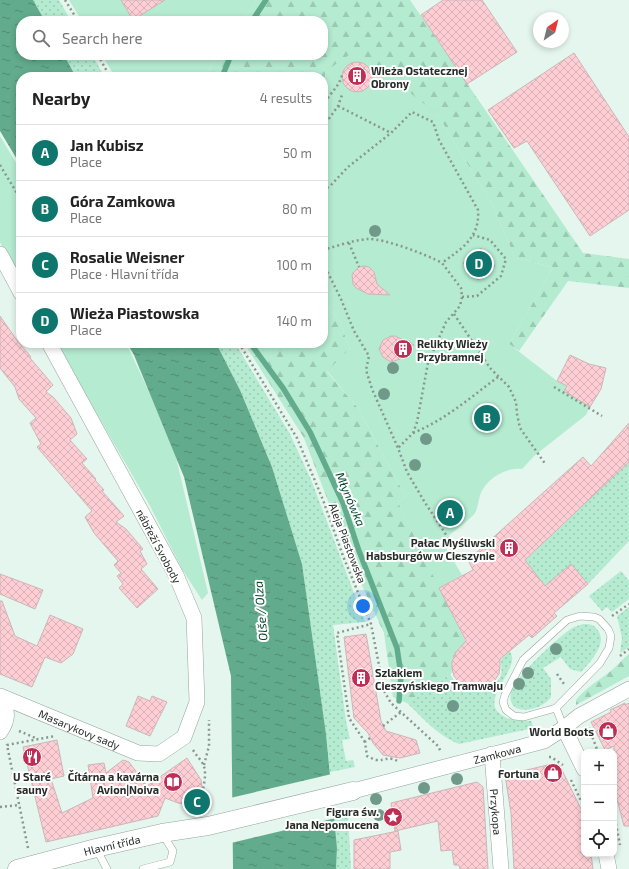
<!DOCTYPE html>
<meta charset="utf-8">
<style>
body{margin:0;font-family:"Exo 2",sans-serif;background:#f2f2f2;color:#222}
.controls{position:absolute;right:12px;bottom:12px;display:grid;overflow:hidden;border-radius:8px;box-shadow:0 2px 6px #0003}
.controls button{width:36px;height:36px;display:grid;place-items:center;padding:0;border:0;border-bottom:1px solid #e0e0e0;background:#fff;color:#222;font:20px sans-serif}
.compass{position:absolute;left:533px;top:12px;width:36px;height:36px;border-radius:50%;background:#fff;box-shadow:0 2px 6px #0003;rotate:35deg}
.you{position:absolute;left:363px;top:606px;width:14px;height:14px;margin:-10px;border:3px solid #fff;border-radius:50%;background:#1a73e8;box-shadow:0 0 0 6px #1a73e833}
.badge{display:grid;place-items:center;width:26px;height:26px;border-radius:50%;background:#0f766e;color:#fff;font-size:13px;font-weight:700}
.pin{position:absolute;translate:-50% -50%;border:2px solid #fff;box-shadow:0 1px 4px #0006}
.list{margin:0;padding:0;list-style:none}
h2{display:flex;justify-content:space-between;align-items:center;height:52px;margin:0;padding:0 16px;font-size:17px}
h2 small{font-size:13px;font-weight:400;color:#767676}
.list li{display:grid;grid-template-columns:26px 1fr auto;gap:12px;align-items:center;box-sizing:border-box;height:56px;padding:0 16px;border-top:1px solid #e0e0e0}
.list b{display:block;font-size:15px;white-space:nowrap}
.list p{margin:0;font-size:13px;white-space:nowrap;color:#767676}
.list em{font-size:13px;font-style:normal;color:#767676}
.icon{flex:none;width:22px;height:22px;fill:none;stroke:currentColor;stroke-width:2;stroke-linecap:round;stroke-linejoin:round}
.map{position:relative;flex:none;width:629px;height:869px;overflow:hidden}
.search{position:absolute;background:#fff;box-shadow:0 2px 6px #0003;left:16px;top:16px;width:312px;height:44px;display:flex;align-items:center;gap:10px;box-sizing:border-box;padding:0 14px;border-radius:16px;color:#767676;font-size:15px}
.panel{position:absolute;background:#fff;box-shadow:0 2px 6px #0003;left:16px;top:72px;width:312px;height:276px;border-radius:16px}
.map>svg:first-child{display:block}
</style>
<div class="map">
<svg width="629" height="869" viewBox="0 0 629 869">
<defs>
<pattern id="grass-dots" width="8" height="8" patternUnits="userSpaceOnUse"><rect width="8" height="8" fill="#b4ebd1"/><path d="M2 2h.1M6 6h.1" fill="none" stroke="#9bcab3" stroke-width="1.8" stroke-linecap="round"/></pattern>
<pattern id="forest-firs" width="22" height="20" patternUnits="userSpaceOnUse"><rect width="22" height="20" fill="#b4ebd1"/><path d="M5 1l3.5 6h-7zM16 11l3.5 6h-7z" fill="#9bcab3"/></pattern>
<pattern id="water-ripples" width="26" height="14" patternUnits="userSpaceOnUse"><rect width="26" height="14" fill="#62ab8c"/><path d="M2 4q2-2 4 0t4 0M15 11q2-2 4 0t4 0" fill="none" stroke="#518c72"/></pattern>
<pattern id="building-cross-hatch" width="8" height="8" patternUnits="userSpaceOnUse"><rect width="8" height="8" fill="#fdced4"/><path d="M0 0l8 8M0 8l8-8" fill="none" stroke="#d9b1b6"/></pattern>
</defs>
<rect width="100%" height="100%" fill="#e4f6ed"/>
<g fill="url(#grass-dots)">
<polygon points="33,0 59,0 71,21 45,21"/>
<polygon points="64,55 92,55 105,77 76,77"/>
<polygon points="216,343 235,343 290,434 312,482 365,622 333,625 346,721 350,739 342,740 346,761 353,760 355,767 330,772 326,734 302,564 272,467 240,390"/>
<polygon points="629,462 629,541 588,584 571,564 545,587 525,560"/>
<polygon points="621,571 629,581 629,599 612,612 607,607 602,611 589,596"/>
<polygon points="629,607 629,647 620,653 622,638 617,616"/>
<path d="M583 624C589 624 593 624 597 629 609 643 590 662 581 672L570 669 561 657 543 668 551 679V697C541 712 506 717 511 693 513 679 561 634 574 627 577 626 580 625 583 624Z"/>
<path d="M510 651C511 654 513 657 512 660 511 675 485 699 498 712 507 721 519 721 531 721L534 728 459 744C438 736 423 718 407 703L450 674C453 679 455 683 460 686 473 694 495 690 501 675 502 671 501 664 501 659Z"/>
<polygon points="348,815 351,869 336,869 337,848 334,819"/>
</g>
<g fill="url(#forest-firs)">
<polygon points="257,0 410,0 583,253 629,259 629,288 568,281 519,351 509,344 553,267 515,258 493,206 437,114 326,71 323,92 323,77 204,77 218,55 323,55 323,21 242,21"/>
<path d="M323 300 340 322 350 349 327 372 358 408 406 497 398 502 466 643C455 650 450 659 453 672L407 703 393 697 384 633 352 564 304 438 244 343H323Z"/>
<path d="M629 654V676L576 705V700C586 687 600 680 613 669 619 664 622 659 629 654Z"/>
</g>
<g fill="#b4ebd1">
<polygon points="69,0 257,0 242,21 82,21"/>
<path d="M356 50 437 114 493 206 515 258 553 267 509 344 557 381 567 386 564 391 590 407 586 415 534 456 522 469C507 467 490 477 483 489 478 496 479 506 475 513 472 518 448 536 442 541L462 575 439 588 398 502 406 497 358 408 327 371 350 349 340 322 323 300V92L326 71Z"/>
<polygon points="102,55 218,55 204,77 115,77"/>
<polygon points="0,136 21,171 21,279 0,242"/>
<polygon points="56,343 126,343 150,394 175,453 208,593 202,600 182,569 149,504"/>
</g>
<g fill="url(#water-ripples)">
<polygon points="0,0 33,0 45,21 21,21 21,55 64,55 76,77 21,77 21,166 0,131"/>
<polygon points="127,343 216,343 240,390 272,467 302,564 326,734 337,848 336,869 233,869 231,676 184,477 134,355"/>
</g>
<polygon fill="#e4f6ed" points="332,774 336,818 231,843 230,798"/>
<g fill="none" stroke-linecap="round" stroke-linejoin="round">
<g stroke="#62ab8c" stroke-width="5.5">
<polyline points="252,21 266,0"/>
<polyline points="222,77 231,55"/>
<polyline points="250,343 283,388 310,432 343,503 359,551 397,648 401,675 399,701"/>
</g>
</g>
<g fill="url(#building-cross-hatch)" stroke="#cab7b9">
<polygon points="121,0 165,0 133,20"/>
<polygon points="443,0 482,0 517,52 467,84 421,15"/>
<polygon points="574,53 629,137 629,210 590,236 527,141 514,148 488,110"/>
<circle cx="357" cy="77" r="15"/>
<polygon points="481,248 495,266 478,280 463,263"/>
<polygon points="364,266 369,267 374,272 377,284 390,295 368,294 356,288 353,284 352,274 359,267"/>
<polygon points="0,316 16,339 31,357 30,358 53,385 46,392 53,397 71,418 77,434 70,440 87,459 82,463 96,479 95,480 104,490 102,491 124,516 116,522 126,529 143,549 140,551 147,564 141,569 158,589 137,608 119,588 123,584 117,576 121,573 114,565 118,561 94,533 85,517 92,511 37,447 41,444 30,423 36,418 19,399 15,387 0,368"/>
<polygon points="391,336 395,336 414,345 405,350 404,355 400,359 391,362 383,357 379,349 383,340"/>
<polygon points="570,355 589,364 606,368 601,389 590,407 564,391 567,386 557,381"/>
<polygon points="629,423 629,462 525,560 545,586 571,564 588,584 554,613 557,616 532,638 529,635 500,659 500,667 499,674 492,684 480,689 469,689 462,686 454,676 452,668 452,662 456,652 466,641 439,588 473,570 468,560 583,457 591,466"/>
<polygon points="0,574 43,590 35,609 0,594"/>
<polygon points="0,601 2,601 15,636 37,646 50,615 83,629 73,654 61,663 45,657 32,687 0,674"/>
<polygon points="366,634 381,721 386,731 416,740 420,753 400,758 383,755 373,743 368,733 354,718 344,637"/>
<polygon points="138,696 150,701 152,696 167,702 150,736 126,726"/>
<polygon points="625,703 625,705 629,703 629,826 624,826 614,788 614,746 605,750 591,722 611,712 610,710"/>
<polygon points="57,740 64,776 51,779 62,813 93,798 88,765 104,763 106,773 123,760 129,762 147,786 187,758 201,780 202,788 201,792 194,801 186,804 178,803 165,798 158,816 46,842 23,747"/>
<polygon points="552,764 561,768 584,815 584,854 591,854 593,869 514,869 511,813 505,775"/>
<polygon points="477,782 483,787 488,869 460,869 459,865 454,865 452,850 441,851 438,821 395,831 391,803"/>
<polygon points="398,831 401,850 390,852 390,869 354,869 354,840"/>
</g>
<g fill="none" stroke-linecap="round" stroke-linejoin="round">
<g stroke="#94a59c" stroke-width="8">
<g id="service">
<polygon points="580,616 594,617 599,619 608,629 611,636 609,648 600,663 556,708 524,717 514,716 506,710 503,702 505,695 523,660 567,620"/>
<polyline points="556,708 564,728"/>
<polyline points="96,848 107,869"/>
<polyline points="143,869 170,862 173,851 162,833"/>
</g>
</g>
<g stroke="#94a59c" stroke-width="16">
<g id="minor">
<polyline points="0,254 21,293"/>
<path id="s1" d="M0 696 138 753 159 754 184 737 197 702 194 618 176 575 49 343"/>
<polyline points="564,728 584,769"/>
<path d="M0 732C9 719 8 711 1 697"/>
<path id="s2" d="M492 754 501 869"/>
<path id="s3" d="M353 791 544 741 564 728 579 716 629 689"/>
<polyline points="606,854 609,869"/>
</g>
</g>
<g stroke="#94a59c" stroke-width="19">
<g id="tertiary">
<path id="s4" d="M17 869 96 848 162 833 208 826 353 791"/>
</g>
</g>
<g stroke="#8a9790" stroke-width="2.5" stroke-dasharray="2 3" stroke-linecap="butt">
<polyline points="65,0 78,21"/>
<polyline points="98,55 110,77"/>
<path d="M338 106 391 133 412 112 433 122 439 140 478 210C480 238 462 248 442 263L461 288 462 297 460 306 446 322 428 363 417 422 413 433 398 448"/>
<path d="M323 107C327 95 339 88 342 75"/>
<polyline points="323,116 328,120"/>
<polyline points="323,127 338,106 342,95"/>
<polyline points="0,165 21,200"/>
<polyline points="323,191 331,185 348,167 391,133"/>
<polyline points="349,243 359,267"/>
<path d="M323 250C337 246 353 240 368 239 383 238 428 255 442 263"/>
<polyline points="323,263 341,299 354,331 369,356 366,370 372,389 398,448 407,472 424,501 454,547"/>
<polyline points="462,297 477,296 501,276 506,259 490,240 473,235"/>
<polyline points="454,314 490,368 509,387 516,402 517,414 520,428 546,465"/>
<polyline points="239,343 297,438 323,500 343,556 371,624 384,691 391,703 438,746 441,752"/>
<polyline points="554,387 602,416"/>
<path d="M413 433C445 420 471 397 498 377"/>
<polyline points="612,616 629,604"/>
<polyline points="620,656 629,649"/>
<polyline points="557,674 564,684"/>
<polyline points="383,726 401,712"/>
<polyline points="589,728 598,752"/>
<polyline points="19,731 38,739"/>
<path d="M370 738 365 742 367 756C370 757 374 760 376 760 386 761 388 755 399 762"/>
<polyline points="365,742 349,718 337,633 371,624"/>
<path d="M193 750C196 755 200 759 203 764 209 776 200 799 196 811"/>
<polyline points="549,757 551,757 563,765"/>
<polyline points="204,765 209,746 209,720"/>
<polyline points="571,780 584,807"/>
<polyline points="0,807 20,805"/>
<polyline points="614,814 620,845"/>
<polyline points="28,848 7,745 55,736"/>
</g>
<use href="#service" stroke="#fff" stroke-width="7"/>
<use href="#minor" stroke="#fff" stroke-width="15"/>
<use href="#tertiary" stroke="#fff" stroke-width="18"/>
</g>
<g fill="#709989">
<circle cx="375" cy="231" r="6"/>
<circle cx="393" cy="368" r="6"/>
<circle cx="384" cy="394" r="6"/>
<circle cx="426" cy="439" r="6"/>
<circle cx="415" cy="465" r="6"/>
<circle cx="556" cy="649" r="6"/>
<circle cx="528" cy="673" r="6"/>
<circle cx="519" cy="684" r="6"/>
<circle cx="453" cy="706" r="6"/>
<circle cx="457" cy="779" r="6"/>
<circle cx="424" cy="788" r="6"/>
<circle cx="376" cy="799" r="6"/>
<circle cx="379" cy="815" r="6"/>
</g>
<defs>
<g id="building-disc" transform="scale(1)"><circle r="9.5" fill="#bf2f55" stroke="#fff"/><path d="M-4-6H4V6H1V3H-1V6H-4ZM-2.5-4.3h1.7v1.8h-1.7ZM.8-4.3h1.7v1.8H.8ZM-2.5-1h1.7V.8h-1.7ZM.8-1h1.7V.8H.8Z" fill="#fff"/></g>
<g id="shop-disc" transform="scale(1)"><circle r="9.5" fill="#bf2f55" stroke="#fff"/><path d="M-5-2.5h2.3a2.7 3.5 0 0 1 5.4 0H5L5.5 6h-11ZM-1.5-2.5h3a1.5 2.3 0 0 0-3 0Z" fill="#fff"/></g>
<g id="restaurant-disc" transform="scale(1)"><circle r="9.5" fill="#bf2f55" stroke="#fff"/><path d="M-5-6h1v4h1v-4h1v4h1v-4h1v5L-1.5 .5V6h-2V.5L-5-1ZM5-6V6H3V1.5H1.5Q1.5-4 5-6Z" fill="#fff"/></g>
<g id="library-disc" transform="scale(1)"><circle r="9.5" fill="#bf2f55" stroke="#fff"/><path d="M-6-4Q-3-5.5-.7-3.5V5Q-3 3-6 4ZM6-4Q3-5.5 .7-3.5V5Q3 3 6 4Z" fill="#fff"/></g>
<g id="sight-disc" transform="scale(1)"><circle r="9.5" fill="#bf2f55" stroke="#fff"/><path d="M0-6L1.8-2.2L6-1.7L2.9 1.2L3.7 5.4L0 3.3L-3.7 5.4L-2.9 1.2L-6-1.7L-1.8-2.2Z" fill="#fff"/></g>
</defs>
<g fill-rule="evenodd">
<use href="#building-disc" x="357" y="76"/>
<use href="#building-disc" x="403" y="349"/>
<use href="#building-disc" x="509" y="548"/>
<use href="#building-disc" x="361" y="678"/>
<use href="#shop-disc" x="608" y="731"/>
<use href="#restaurant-disc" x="32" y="757"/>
<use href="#shop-disc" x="553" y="773"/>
<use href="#library-disc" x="173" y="782"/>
<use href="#sight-disc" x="393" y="817"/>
</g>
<g text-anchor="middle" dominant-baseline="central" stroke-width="4" stroke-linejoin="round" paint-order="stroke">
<g font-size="11" font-weight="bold" fill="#262d29" stroke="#fff" text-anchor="end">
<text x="371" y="70" text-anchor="start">Wieża Ostatecznej<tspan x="371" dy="13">Obrony</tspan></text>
<text x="417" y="343" text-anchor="start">Relikty Wieży<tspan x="417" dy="13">Przybramnej</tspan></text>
<text x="495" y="542">Pałac Myśliwski<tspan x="495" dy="13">Habsburgów w Cieszynie</tspan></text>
<text x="375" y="672" text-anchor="start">Szlakiem<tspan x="375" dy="13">Cieszyńskiego Tramwaju</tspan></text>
<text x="594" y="731">World Boots</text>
<text x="539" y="773">Fortuna</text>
<text x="32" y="776" text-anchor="middle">U Staré<tspan x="32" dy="13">sauny</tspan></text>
<text x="159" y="776">Čítárna a kavárna<tspan x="159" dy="13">Avion|Noiva</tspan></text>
<text x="379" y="811">Figura św.<tspan x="379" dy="13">Jana Nepomucena</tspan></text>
</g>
<g font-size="11" fill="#262d29" stroke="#fff">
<text transform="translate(348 543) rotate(69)">Aleja Piastowska</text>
<text transform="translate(159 546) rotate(62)">nábřeží Svobody</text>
<text stroke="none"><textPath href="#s1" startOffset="86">Masarykovy sady</textPath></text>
<text stroke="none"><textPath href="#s3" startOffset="149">Zamkowa</textPath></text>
<text stroke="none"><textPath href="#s2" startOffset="58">Przykopa</textPath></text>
<text stroke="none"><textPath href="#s4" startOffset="98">Hlavní třída</textPath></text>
</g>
<g font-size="12" font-style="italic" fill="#084732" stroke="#fff">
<text transform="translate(351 499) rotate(67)">Młynówka</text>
<text transform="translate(260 611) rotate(-95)">Olše / Olza</text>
</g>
</g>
</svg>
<div class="controls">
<button>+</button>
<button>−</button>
<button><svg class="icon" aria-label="locate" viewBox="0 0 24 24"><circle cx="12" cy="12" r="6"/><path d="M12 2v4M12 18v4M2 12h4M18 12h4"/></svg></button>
</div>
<svg class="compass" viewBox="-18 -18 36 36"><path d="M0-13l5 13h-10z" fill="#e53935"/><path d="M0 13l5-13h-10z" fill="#767676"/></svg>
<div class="you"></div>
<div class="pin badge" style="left:450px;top:513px">A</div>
<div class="pin badge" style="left:487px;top:418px">B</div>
<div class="pin badge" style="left:197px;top:802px">C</div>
<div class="pin badge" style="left:479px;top:264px">D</div>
<div class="search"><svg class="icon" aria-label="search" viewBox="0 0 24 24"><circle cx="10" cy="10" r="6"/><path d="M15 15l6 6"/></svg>Search here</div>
<section class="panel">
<h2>Nearby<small>4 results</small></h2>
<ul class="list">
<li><span class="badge">A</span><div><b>Jan Kubisz</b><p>Place</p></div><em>50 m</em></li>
<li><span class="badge">B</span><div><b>Góra Zamkowa</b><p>Place</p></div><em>80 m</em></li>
<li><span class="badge">C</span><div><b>Rosalie Weisner</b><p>Place · Hlavní třída</p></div><em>100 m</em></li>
<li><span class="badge">D</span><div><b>Wieża Piastowska</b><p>Place</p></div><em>140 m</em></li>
</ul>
</section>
</div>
